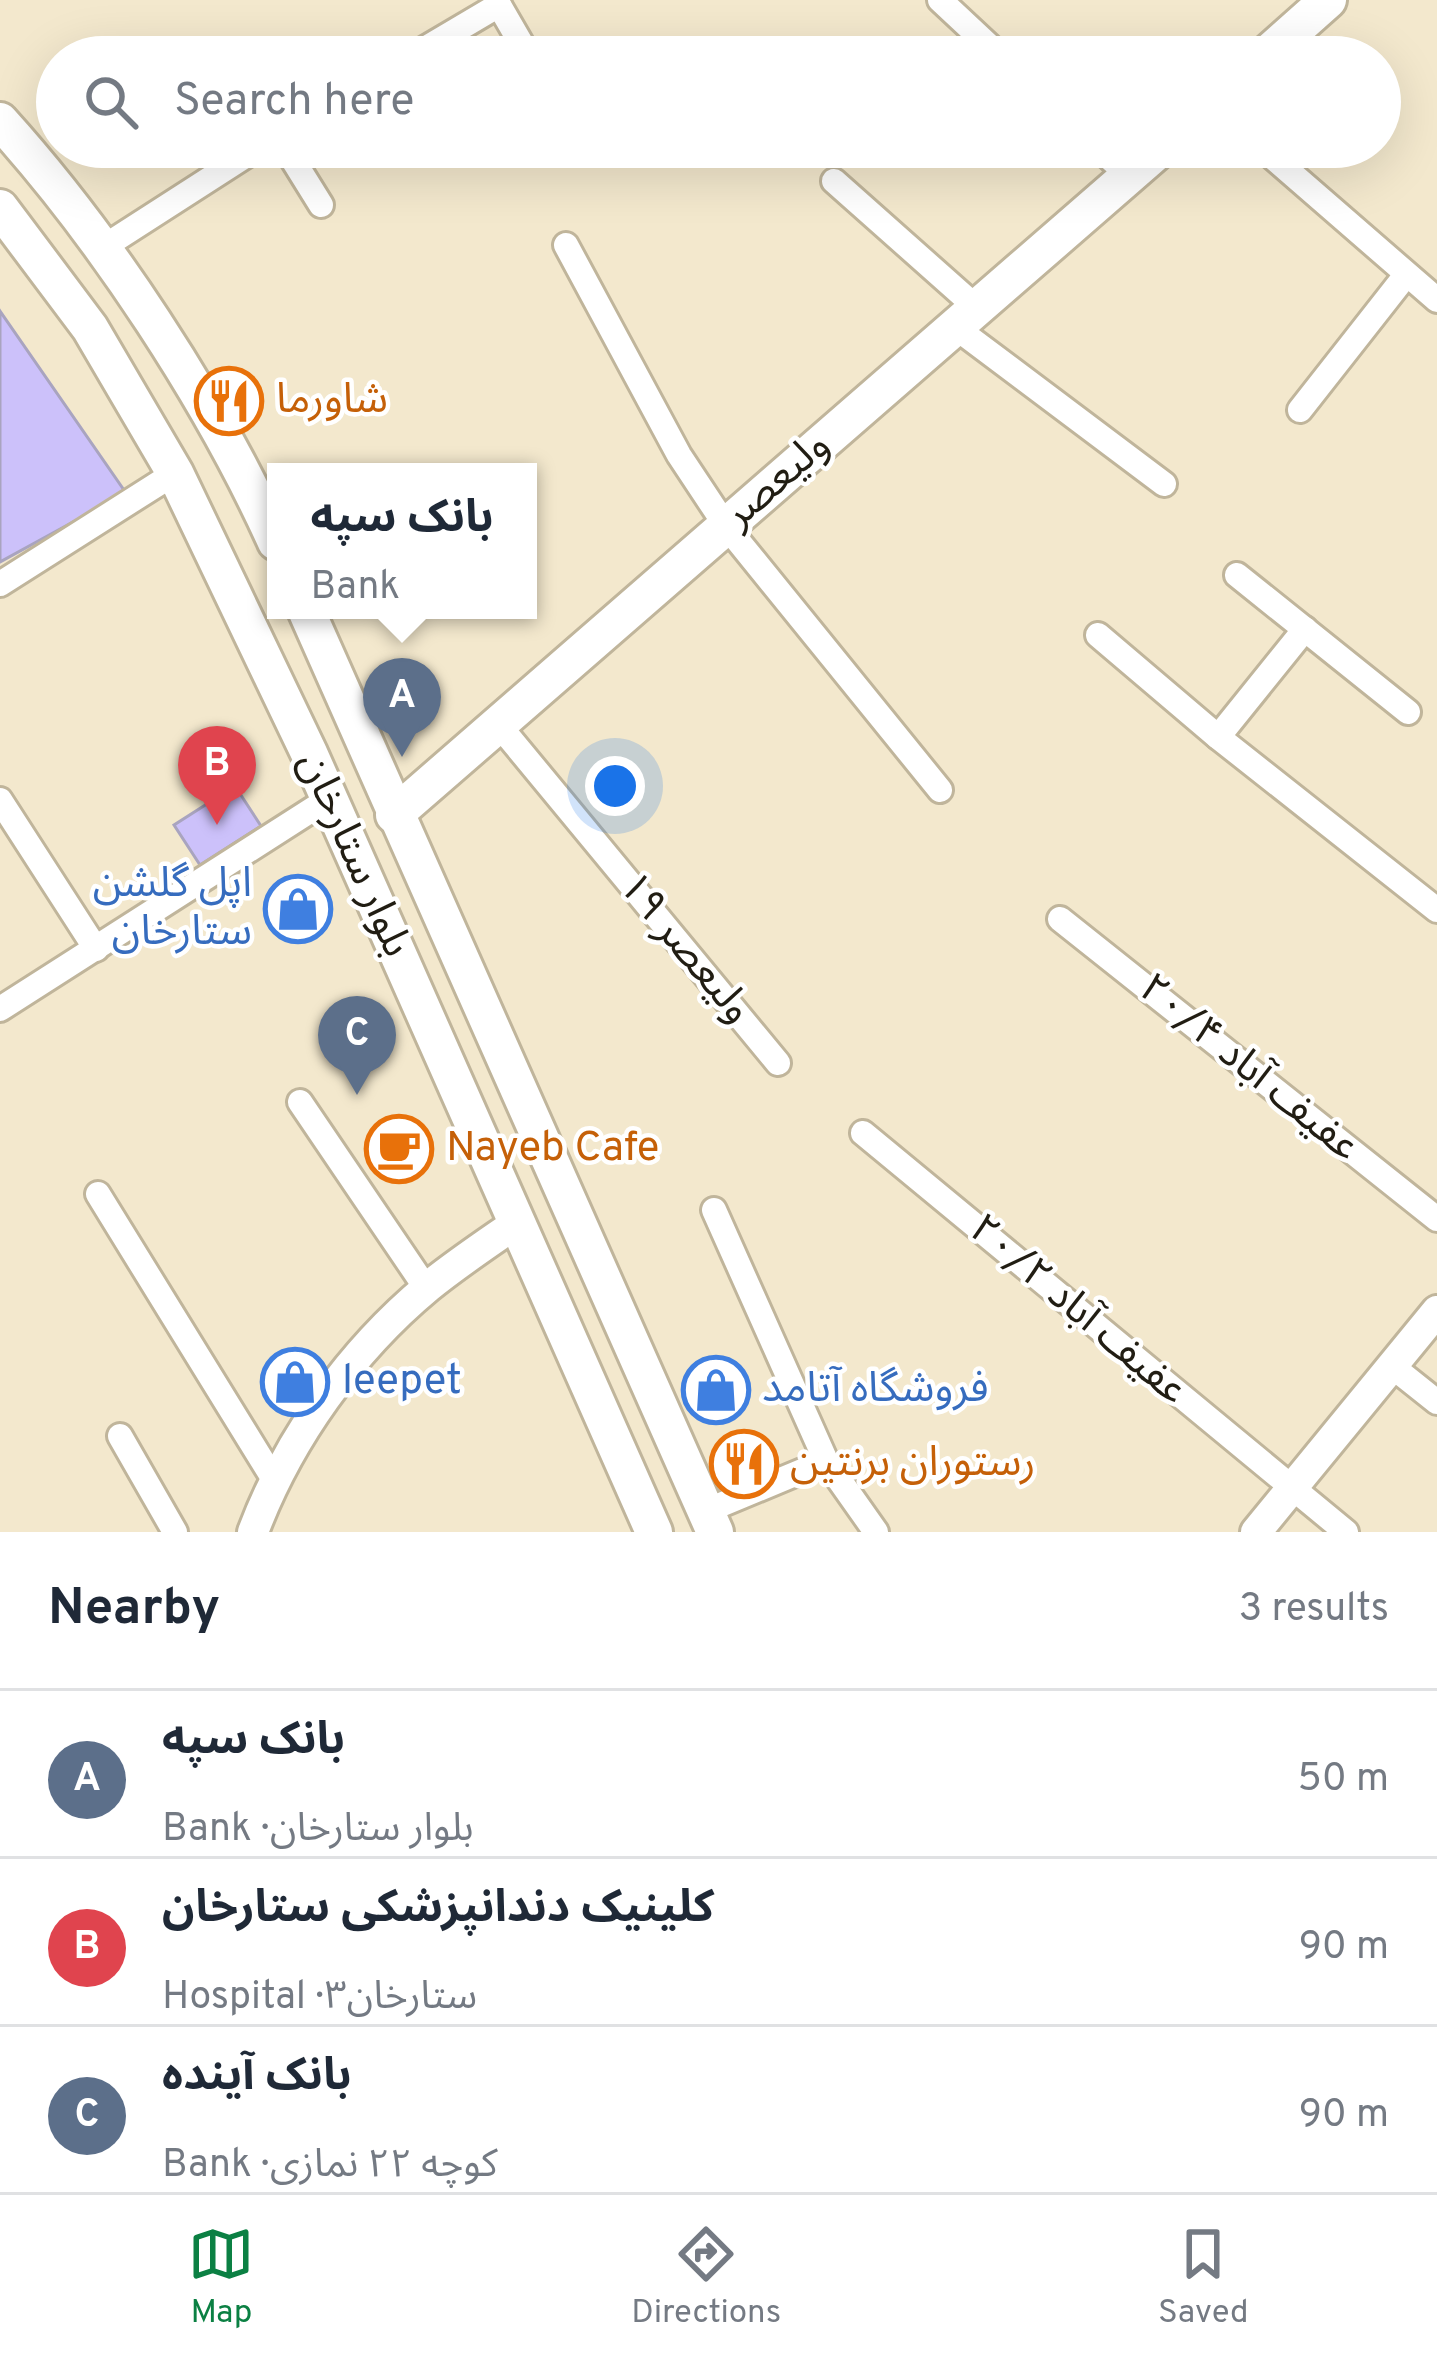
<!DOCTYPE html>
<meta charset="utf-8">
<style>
body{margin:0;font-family:Overpass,"Noto Sans Arabic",sans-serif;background:#f2f2f3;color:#1f2937}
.you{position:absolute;left:615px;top:786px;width:42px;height:42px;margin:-30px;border:9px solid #fff;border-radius:50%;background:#1a73e8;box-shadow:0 0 0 18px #1a73e833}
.badge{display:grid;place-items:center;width:78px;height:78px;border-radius:50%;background:#0b8043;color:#fff;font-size:39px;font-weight:700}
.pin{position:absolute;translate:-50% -99px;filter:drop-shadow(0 3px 6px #0008)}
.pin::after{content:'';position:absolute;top:63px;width:42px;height:36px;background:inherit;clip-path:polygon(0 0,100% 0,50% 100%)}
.popup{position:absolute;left:267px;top:463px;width:270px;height:156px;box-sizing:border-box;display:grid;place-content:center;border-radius:0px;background:#fff;filter:drop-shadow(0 3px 9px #0005);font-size:39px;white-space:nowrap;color:#747a83}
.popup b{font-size:45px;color:#1f2937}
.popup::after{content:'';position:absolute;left:50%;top:100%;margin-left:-24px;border:24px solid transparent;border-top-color:#fff}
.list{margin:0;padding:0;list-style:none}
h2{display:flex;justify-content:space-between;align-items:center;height:156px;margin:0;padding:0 48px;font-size:51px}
h2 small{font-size:39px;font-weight:400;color:#747a83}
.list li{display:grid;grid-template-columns:78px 1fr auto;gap:36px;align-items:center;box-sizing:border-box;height:168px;padding:0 48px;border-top:3px solid #e0e1e3}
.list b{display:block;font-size:45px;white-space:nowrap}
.list p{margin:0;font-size:39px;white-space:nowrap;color:#747a83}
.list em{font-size:39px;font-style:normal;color:#747a83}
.icon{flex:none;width:66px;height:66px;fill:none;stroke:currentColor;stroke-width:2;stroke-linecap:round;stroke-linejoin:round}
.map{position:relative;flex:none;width:1437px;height:1532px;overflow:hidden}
.search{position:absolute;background:#fff;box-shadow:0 12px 48px #0002;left:36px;right:36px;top:36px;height:132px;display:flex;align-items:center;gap:30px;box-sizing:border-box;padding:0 42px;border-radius:66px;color:#747a83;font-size:45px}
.sheet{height:660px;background:#fff}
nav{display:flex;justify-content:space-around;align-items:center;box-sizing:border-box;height:168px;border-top:3px solid #e0e1e3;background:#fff;font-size:33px;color:#747a83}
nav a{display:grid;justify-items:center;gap:6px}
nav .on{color:#0b8043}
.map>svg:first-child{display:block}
</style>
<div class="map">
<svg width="1437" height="1532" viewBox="0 0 1437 1532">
<rect width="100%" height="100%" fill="#f3e8cd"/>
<g fill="#ccc1fa" stroke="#a9a4bf" stroke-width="3">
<polygon points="0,311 126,493 0,562"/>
<polygon points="235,786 261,826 200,865 174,825"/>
</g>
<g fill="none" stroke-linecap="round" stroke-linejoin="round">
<g stroke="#c0b59b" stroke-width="30">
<g id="minor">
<polyline points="496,0 529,57"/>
<polyline points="940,0 1001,57"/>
<polyline points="224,55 226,57"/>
<polyline points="411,57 499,5"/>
<polyline points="285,147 321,205"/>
<polyline points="1098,147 1129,176"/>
<polyline points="1261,147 1437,300"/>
<polyline points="834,181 977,308"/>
<polyline points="566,245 679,455 726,526 940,790"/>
<polyline points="102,248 259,147"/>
<polyline points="955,327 1164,484"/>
<polyline points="1300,410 1406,275"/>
<polyline points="1237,575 1408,712"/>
<polyline points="0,584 175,473"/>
<polyline points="1098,635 1218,737 1437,910"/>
<polyline points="498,724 778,1063"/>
<polyline points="1218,737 1305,629"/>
<polyline points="0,800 96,949"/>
<polyline points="1060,919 1437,1219"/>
<polyline points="0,1009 327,800"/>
<polyline points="300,1102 426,1288"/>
<polyline points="863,1133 1346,1532"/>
<polyline points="98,1194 273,1478"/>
<polyline points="714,1210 826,1461 876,1532"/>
<polyline points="1393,1367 1437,1402"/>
<polyline points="120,1436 175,1532"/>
<polyline points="706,1511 826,1461"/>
</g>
</g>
<g stroke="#c0b59b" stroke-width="36">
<g id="tertiary">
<path d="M253 1532C288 1439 351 1351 428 1287 456 1264 488 1243 518 1222"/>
<polyline points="1256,1532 1437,1311"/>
</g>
</g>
<g stroke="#c0b59b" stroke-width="42">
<g id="secondary">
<polyline points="1264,57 1328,0"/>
<path d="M0 121C105 237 212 400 276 542"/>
<polyline points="0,208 90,328 175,473 309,753 654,1532"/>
<polyline points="306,610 715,1532"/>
<polyline points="394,815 1162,147"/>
</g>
</g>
<use href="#minor" stroke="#fff" stroke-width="24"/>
<use href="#tertiary" stroke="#fff" stroke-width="30"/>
<use href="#secondary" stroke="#fff" stroke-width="36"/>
</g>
<defs>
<g id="restaurant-ring" transform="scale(3.45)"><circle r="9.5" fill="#fff" stroke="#e8710a" stroke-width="1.5"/><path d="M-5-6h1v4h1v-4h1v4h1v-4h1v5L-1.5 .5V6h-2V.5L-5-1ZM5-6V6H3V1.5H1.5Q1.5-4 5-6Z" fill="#e8710a"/></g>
<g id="shop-ring" transform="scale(3.45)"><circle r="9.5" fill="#fff" stroke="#3f7fe0" stroke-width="1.5"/><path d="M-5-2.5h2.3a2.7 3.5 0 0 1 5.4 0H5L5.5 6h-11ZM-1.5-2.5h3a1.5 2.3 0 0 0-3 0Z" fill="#3f7fe0"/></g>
<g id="cafe-ring" transform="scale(3.45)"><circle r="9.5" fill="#fff" stroke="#e8710a" stroke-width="1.5"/><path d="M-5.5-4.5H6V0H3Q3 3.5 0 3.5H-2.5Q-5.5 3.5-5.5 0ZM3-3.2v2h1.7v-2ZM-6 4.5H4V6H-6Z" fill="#e8710a"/></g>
</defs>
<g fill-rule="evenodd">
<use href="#restaurant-ring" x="229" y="401"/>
<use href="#shop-ring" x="298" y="909"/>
<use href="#cafe-ring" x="399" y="1149"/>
<use href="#shop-ring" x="295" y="1382"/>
<use href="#shop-ring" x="716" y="1390"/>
<use href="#restaurant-ring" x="744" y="1464"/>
</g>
<g text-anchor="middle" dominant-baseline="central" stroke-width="9" stroke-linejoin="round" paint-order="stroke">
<g font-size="42" fill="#c56008" stroke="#fff" text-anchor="start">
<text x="276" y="401">شاورما</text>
<text x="446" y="1149">Nayeb Cafe</text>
<text x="790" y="1464">رستوران برنتین</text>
</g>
<g font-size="42" fill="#211d13" stroke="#fff">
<text transform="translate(778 481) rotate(-41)">ولیعصر</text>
<text transform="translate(353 855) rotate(66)">بلوار ستارخان</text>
<text transform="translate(684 949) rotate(50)">۱۹ ولیعصر</text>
<text transform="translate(1248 1069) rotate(39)">عفیف آباد ۲۰/۴</text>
<text transform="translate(1077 1311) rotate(40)">عفیف آباد ۲۰/۲</text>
</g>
<g font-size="42" fill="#366cbe" stroke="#fff" text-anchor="start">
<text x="252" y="885" text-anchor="end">اپل گلشن<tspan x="252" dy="48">ستارخان</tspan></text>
<text x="342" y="1382">leepet</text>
<text x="762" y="1390">فروشگاه آتامد</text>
</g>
</g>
</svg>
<div class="you"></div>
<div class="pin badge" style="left:402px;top:757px;background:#5c6f8a">A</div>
<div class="popup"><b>بانک سپه</b>Bank</div>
<div class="pin badge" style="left:217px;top:825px;background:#e0444e">B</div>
<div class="pin badge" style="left:357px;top:1095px;background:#5c6f8a">C</div>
<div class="search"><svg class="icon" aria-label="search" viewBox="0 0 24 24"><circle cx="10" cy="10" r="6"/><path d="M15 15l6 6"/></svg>Search here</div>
</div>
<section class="sheet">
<h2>Nearby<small>3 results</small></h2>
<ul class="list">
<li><span class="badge" style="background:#5c6f8a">A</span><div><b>بانک سپه</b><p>Bank · بلوار ستارخان</p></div><em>50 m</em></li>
<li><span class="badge" style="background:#e0444e">B</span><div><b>کلینیک دندانپزشکی ستارخان</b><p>Hospital · ستارخان۳</p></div><em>90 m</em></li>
<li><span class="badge" style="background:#5c6f8a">C</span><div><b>بانک آینده</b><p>Bank · کوچه ۲۲ نمازی</p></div><em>90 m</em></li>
</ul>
</section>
<nav>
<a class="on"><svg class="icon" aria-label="map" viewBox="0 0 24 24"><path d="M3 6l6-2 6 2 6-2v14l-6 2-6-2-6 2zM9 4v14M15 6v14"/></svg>Map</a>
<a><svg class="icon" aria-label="directions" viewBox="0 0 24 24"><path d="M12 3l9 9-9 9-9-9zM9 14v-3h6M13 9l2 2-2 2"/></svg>Directions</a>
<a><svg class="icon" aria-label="saved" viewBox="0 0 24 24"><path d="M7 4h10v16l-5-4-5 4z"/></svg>Saved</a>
</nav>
